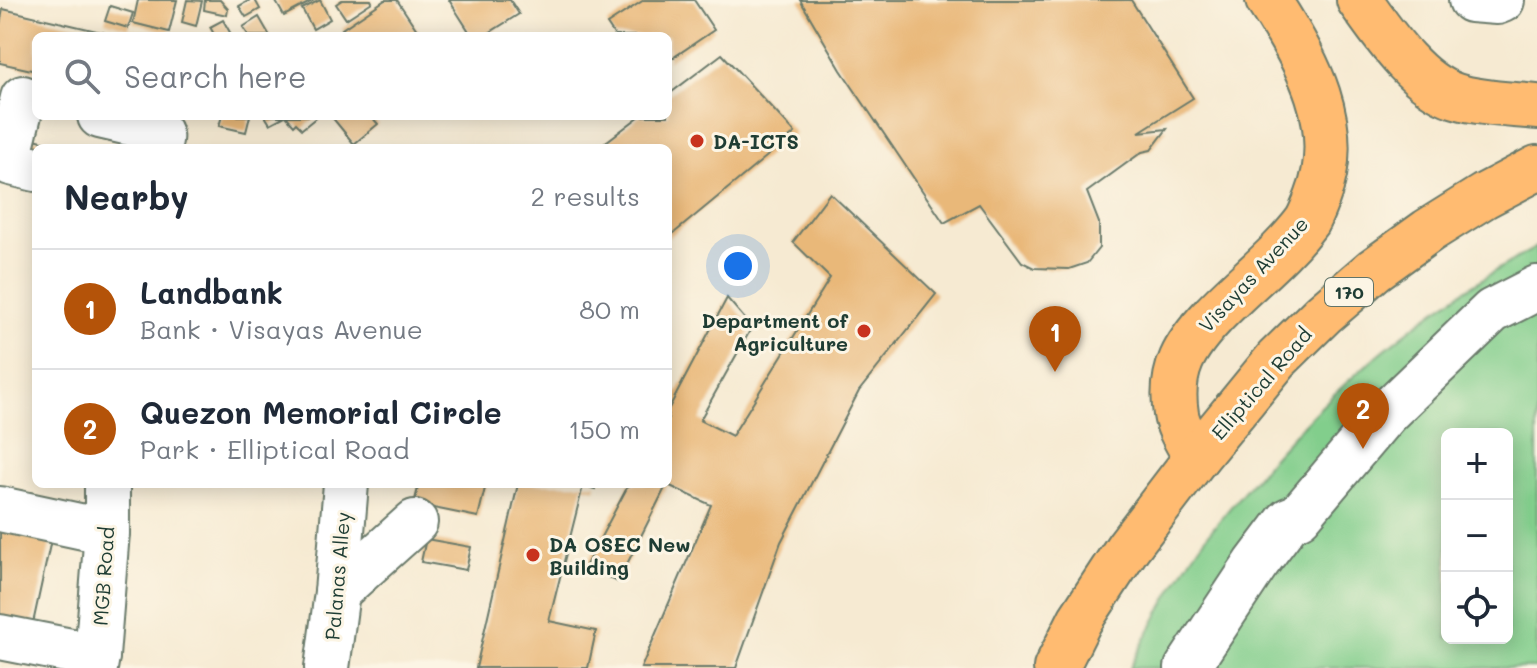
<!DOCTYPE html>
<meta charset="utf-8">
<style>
body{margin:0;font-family:Mali,sans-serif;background:#f6f6f7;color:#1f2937}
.controls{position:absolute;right:24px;bottom:24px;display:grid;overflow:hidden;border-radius:12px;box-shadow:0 4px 20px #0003}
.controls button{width:72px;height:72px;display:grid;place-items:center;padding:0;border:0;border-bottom:2px solid #e0e1e3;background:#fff;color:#1f2937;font:40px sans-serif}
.you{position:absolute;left:738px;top:266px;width:28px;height:28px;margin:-20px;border:6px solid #fff;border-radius:50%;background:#1a73e8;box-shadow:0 0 0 12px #1a73e833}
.badge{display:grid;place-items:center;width:52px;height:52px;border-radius:50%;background:#b45309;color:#fff;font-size:26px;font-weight:700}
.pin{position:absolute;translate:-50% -66px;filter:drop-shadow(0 2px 4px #0008)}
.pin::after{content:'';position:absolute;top:42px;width:28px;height:24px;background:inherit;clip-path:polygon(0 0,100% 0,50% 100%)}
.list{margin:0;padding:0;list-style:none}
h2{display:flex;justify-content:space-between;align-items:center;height:104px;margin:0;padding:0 32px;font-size:34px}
h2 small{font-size:26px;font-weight:400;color:#747a83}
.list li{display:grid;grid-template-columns:52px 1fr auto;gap:24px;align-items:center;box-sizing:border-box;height:120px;padding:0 32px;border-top:2px solid #e0e1e3}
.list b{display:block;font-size:30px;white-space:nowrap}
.list p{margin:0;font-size:26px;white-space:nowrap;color:#747a83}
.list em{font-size:26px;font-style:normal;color:#747a83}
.icon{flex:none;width:44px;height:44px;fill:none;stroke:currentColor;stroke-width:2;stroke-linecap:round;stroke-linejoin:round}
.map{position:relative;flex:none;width:1537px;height:668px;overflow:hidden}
.search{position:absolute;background:#fff;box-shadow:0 4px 20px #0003;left:32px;top:32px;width:640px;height:88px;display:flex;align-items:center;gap:20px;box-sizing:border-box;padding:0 28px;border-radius:12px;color:#747a83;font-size:30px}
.panel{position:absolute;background:#fff;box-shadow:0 4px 20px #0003;left:32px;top:144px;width:640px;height:344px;border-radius:12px}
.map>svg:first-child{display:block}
</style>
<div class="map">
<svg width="1537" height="668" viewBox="0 0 1537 668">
<rect width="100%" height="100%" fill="#fcf5e5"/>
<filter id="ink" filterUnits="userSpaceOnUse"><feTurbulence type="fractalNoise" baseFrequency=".0125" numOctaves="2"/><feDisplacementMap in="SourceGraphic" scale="16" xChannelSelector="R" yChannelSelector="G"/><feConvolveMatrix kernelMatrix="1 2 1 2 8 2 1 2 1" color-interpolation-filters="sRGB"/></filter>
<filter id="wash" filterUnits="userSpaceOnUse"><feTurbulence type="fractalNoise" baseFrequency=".006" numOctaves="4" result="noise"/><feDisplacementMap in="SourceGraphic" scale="32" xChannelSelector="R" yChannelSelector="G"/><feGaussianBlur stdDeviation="1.8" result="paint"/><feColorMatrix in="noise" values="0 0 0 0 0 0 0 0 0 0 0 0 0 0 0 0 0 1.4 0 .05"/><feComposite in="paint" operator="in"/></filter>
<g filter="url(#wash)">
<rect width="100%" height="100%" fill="#f6ead2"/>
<path fill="#82ce8c" stroke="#508660" stroke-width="2" fill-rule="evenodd" d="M1537 247V668H1130C1151 627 1173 585 1199 547 1213 527 1229 509 1245 490 1326 392 1425 307 1537 247ZM1447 434H1507V638H1447Z"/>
<g id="blocks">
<g fill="#e9b879">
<polygon points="138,0 177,0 169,32 133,23"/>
<polygon points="187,0 202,1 196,26 182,22"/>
<polygon points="205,0 220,0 228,9 227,15 204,10"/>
<polygon points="250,0 255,0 260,9 246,17 239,6"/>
<polygon points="275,0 314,0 284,16"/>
<polygon points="320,0 330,19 313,29 302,9"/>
<polygon points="342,0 371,0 372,2 346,19 336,4"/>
<polygon points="385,0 397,0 421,36 348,36 342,29"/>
<polygon points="449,0 510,0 519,14 484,36 472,36"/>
<polygon points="644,0 694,0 714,30 668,61 668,36 615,36 607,24"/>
<polygon points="800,0 1131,0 1193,98 1139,132 1167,129 1151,150 1142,152 1087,192 1099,223 1099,248 1087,263 1069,269 1034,268 1022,262 979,204 944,223 841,70"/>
<polygon points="110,6 133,13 128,28 105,21"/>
<polygon points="3,9 114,35 114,36 36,36 36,71 0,63 0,24"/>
<polygon points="259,17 270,36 249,36 243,27"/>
<polygon points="223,20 232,36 215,36 210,27"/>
<polygon points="722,54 795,133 668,238 668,148 598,148 640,116 668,116 668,95"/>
<polygon points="222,116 250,116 246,132 219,126"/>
<polygon points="265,116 285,116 270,124"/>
<polygon points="286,116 318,116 302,129 296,123 294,125"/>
<polygon points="331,116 371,116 378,124 354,144"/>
<polygon points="18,135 67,147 67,148 36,148"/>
<polygon points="830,193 936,294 859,391 781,542 736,668 641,668 711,505 668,485 668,410 727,298 752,327 700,420 732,436 830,278 793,242"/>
<polygon points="419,484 486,484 478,517 414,504"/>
<polygon points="518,484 596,484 595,489 583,486 549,621 596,631 588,668 476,668"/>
<polygon points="629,484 667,484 618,582 585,567"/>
<polygon points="0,529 51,540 30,637 0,631"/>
<polygon points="426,539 471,547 466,570 421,562"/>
</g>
</g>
</g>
<g filter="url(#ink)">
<use href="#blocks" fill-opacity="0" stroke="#6a7a6b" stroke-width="2"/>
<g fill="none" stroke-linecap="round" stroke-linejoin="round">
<g stroke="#6a7a6b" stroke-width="48">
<g id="minor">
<polyline points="1471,0 1497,2 1502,0"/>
<polyline points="23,98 8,159 11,163 36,169"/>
<path d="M100 116 156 129C163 135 160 140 158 148"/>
<polyline points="0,509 107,532"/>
<polyline points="337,592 415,522"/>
<polyline points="0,637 97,656"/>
<polyline points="95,668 97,656 107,532 107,484"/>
<polyline points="327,668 337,592 346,484"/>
<polyline points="1187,668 1256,564 1289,520 1299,516 1385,414 1492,311 1537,288"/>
</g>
</g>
<g stroke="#6a7a6b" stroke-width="48">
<g id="major">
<path d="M1359 0C1382 32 1416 84 1456 96 1482 104 1510 104 1537 107"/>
<path d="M1196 458C1189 444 1178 428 1176 414 1169 370 1185 346 1213 316 1243 284 1281 256 1307 221 1311 214 1314 206 1317 198 1345 127 1307 59 1268 0"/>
<polyline points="1056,668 1080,620 1128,547 1196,458 1277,359 1324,313 1374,270 1428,231 1484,196 1537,168"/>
</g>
</g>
<use href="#minor" stroke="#fff" stroke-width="44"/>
<use href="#major" stroke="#ffbb71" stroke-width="44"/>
</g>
</g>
<g fill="#c8321e" stroke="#fcf5e5" stroke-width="3">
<circle cx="697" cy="141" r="8"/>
<circle cx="864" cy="331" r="8"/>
<circle cx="533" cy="555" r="8"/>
</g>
<g text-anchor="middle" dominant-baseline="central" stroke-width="6" stroke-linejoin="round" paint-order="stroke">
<rect fill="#fcf5e5" stroke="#617469" stroke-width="2" x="1325" y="278" width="48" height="28" rx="6"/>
<g font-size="18" font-weight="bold" fill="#1f3d34">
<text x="1349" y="292">170</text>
</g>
<g font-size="20" font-weight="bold" fill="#1f3d34" stroke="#fcf5e5" text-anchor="start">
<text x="713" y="141">DA-ICTS</text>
<text x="848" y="320" text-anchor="end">Department of<tspan x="848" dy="23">Agriculture</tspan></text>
<text x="549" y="544">DA OSEC New<tspan x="549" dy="23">Building</tspan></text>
</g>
<g font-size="20" fill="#1f3d34" stroke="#fcf5e5">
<text transform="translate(1253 274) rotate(-47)">Visayas Avenue</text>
<text transform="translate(1261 383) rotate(-49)">Elliptical Road</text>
<text transform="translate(103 576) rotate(-86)">MGB Road</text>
<text transform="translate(337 576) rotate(-85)">Palanas Alley</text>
</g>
</g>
</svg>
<div class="controls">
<button>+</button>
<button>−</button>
<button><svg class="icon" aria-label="locate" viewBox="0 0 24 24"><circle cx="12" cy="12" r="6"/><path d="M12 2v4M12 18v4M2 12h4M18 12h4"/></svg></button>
</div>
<div class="you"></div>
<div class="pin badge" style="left:1055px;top:372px">1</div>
<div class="pin badge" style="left:1363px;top:449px">2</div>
<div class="search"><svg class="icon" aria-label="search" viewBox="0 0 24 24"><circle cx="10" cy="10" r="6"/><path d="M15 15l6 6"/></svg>Search here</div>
<section class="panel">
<h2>Nearby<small>2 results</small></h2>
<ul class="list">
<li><span class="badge">1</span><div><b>Landbank</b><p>Bank · Visayas Avenue</p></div><em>80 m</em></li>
<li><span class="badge">2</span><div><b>Quezon Memorial Circle</b><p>Park · Elliptical Road</p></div><em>150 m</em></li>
</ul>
</section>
</div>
